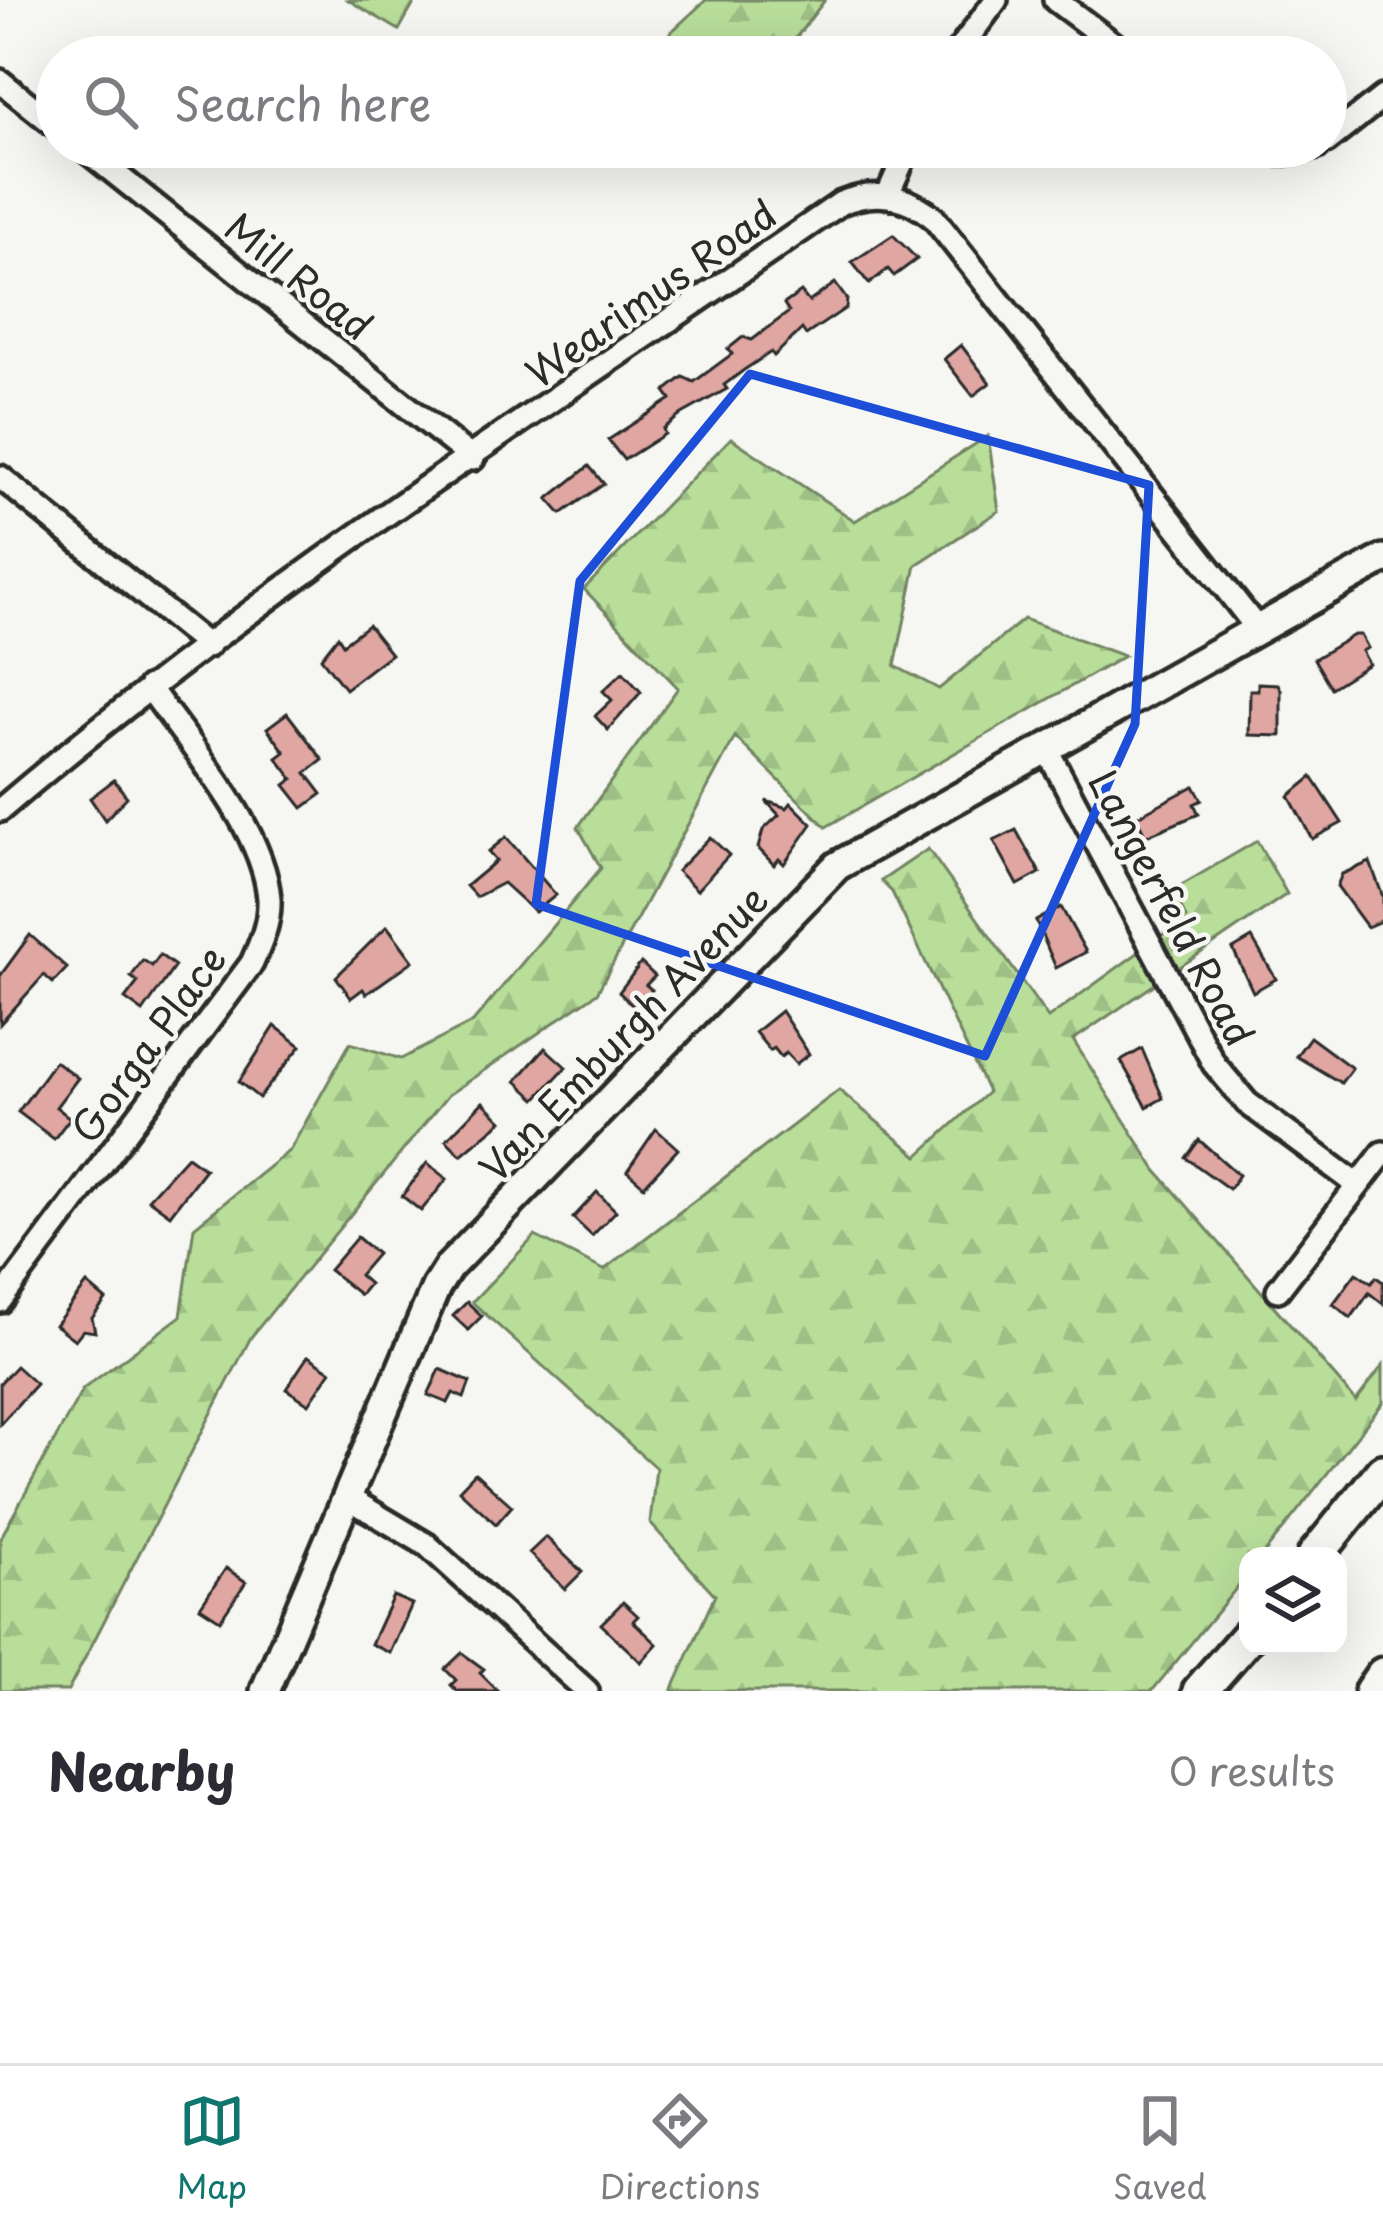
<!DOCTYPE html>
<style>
body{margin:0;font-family:"Playpen Sans",sans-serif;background:#f2f2f3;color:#2b2b33}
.controls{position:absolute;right:36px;bottom:36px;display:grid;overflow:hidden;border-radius:24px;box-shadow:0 12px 48px #0002}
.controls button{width:108px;height:108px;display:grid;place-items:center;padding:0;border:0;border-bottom:3px solid #e1e1e2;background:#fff;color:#2b2b33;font:60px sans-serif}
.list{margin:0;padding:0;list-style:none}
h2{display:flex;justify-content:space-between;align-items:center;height:156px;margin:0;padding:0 48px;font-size:51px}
h2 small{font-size:39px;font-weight:400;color:#7c7c81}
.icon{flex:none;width:66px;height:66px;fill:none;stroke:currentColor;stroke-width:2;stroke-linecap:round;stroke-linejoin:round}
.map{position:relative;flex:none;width:1383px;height:1691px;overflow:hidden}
.search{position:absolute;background:#fff;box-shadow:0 12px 48px #0002;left:36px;right:36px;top:36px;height:132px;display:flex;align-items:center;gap:30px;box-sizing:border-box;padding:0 42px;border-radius:66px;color:#7c7c81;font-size:45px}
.sheet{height:372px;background:#fff}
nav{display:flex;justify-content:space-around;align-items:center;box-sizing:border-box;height:168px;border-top:3px solid #e1e1e2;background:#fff;font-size:33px;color:#7c7c81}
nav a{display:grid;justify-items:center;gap:6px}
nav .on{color:#0f766e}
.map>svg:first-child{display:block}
</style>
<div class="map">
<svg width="1383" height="1691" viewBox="0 0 1383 1691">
<defs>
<pattern id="forest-firs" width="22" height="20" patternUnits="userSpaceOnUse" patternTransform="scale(3)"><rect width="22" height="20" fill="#b8de9a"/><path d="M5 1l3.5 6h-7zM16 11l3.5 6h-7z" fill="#9ebf85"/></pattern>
</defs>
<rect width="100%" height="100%" fill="#f6f6f2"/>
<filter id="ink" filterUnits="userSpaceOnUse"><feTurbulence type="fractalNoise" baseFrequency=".00833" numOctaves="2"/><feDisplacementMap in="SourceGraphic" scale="24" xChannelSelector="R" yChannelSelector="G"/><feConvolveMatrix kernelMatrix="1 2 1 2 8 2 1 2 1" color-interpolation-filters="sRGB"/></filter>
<g filter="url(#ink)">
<g fill="url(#forest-firs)" stroke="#728462" stroke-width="3">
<polygon points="348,0 416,0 399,30"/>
<polygon points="706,0 825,0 781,57 696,57 669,34"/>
<polygon points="988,436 999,511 916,565 895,666 939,689 1024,619 1124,656 826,827 735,737 597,993 448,1095 251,1337 68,1691 0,1691 0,1539 83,1389 181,1316 194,1227 290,1150 350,1043 401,1059 473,1022 601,868 578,827 678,688 584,589 731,438 855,521"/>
<polygon points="1257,841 1287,894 1073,1040 1156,1170 1356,1401 1383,1365 1383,1403 1262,1556 1248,1556 1248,1574 1152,1691 672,1691 715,1595 650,1523 656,1468 472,1302 535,1236 604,1270 839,1090 918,1156 988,1092 892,892 881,881 928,849 1048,1018 1186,918 1173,890"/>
</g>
<g fill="#e0a6a2" stroke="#2b2b2b" stroke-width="3">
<polygon points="893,235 917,259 894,276 888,269 869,284 852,262"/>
<polygon points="835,283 847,300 846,308 806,335 802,329 774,356 771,352 744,370 724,385 727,389 682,414 663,429 665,434 624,460 608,440 671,399 665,391 683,377 694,382 732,354 728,349 743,337 752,340 789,312 784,304 801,292 809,302"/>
<polygon points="961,345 990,383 973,396 944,359"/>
<polygon points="589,466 604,484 561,514 548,499"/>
<polygon points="368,625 391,654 345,689 321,658 338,636 343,644"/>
<polygon points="1354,635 1361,635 1368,648 1362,651 1369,664 1331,688 1314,659"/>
<polygon points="623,672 641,692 608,730 595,716 612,700 603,691"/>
<polygon points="1258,683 1278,684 1281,690 1281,736 1249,735 1250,690 1258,690"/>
<polygon points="287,713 323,760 306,773 322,794 303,808 285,785 293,779 277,758 285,752 267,728"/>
<polygon points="1312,777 1342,823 1312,839 1289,796"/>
<polygon points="114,780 127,797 105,820 90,798"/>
<polygon points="1194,786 1202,800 1194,804 1199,814 1146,836 1136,817"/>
<polygon points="766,801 787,808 791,803 812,824 784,864 779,859 774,865 758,848 763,830 779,815"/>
<polygon points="1016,830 1040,873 1018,885 994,841"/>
<polygon points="506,837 556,895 535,912 503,883 476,897 466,886 496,861 488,852"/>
<polygon points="710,837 729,855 697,890 677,871"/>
<polygon points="1370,862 1383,897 1383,920 1367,927 1337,886 1342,874"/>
<polygon points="1061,907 1086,952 1056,968 1036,921"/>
<polygon points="387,926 413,961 366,994 363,989 351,998 336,977"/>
<polygon points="30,935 67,968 53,983 44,975 0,1024 0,976"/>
<polygon points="1252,938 1276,979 1253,992 1233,949"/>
<polygon points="160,955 175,966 143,1012 125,999 138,982 131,977 143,960 152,966"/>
<polygon points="641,963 655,976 646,985 652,990 635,1008 619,992"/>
<polygon points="781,1011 809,1054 796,1064 786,1053 781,1057 774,1048 770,1051 755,1032"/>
<polygon points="275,1026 301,1046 259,1098 239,1082"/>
<polygon points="1310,1037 1352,1068 1341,1083 1296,1056"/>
<polygon points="545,1048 566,1067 536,1099 516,1081"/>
<polygon points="1142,1049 1163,1098 1147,1107 1121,1061"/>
<polygon points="55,1061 78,1078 56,1107 70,1118 54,1139 18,1112"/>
<polygon points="483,1102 502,1121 461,1155 446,1140"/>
<polygon points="656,1129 678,1149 644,1186 627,1171"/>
<polygon points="1199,1140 1239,1175 1229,1189 1186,1158"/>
<polygon points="187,1156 205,1169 170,1215 148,1199"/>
<polygon points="427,1163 447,1179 421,1211 402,1196"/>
<polygon points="597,1192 616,1211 592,1236 573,1218"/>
<polygon points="357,1237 377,1254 359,1275 369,1284 360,1295 329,1270"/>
<polygon points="1356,1273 1371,1283 1376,1277 1383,1282 1383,1304 1369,1293 1351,1318 1333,1304"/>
<polygon points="87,1284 106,1300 92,1318 95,1332 83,1330 75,1340 55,1325"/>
<polygon points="467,1302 482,1316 468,1330 453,1316"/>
<polygon points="308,1356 331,1371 309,1404 286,1389"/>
<polygon points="16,1366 36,1384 0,1424 0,1383"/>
<polygon points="440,1369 470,1382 464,1398 453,1393 448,1403 428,1395"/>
<polygon points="475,1473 512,1506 496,1524 459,1490"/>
<polygon points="546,1537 582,1572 565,1589 529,1553"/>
<polygon points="226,1568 246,1582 220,1620 200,1607"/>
<polygon points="393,1596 412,1604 390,1653 371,1644"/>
<polygon points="623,1602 638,1616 633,1621 657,1644 641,1662 601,1624"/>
<polygon points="462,1653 484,1669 480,1673 498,1691 457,1691 451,1685 456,1680 445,1669"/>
</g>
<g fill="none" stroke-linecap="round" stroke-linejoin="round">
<g stroke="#2b2b2b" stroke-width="30">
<g id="minor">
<polyline points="1055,0 1131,57"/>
<polyline points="954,57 996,0"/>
<polyline points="0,81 57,127"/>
<polyline points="1326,142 1383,97"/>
<polyline points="82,147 473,459"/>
<polyline points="1254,147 1280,154 1317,147"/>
<polyline points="888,194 909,147"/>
<polyline points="0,477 208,646"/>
<polyline points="1045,746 1214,1064 1247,1103 1358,1185"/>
<path d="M0 810C262 586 558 399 841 203 875 189 904 194 933 217L1256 627"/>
<polyline points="1278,1290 1383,1153"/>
<path d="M0 1301 252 963C261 943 270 922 269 899 264 828 189 745 149 687"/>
<polyline points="350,1499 427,1545 587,1691"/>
</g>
</g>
<g stroke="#2b2b2b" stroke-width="36">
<polyline id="major" points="265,1691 436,1287 448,1268 837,866 1383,559"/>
</g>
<g stroke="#2b2b2b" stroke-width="42">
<g id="highway">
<polyline points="1315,1556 1383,1472"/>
<polyline points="1200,1691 1248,1636"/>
<polyline points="1372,1691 1383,1675"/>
</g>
</g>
<use href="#minor" stroke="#f6f6f2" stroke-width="21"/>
<use href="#major" stroke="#f6f6f2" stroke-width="27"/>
<use href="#highway" stroke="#f6f6f2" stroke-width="33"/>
</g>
</g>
<path fill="none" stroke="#1d4ed8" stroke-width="9" stroke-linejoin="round" d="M750 374 1149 485 1135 724 985 1056 536 904 580 581Z"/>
<g text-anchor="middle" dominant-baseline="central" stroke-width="9" stroke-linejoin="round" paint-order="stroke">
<g font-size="39" fill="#2b2b2b" stroke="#f6f6f2">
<text transform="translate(300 275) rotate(39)">Mill Road</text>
<text transform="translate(650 292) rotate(-35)">Wearimus Road</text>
<text transform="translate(1173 907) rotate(62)">Langerfeld Road</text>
<text transform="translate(622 1032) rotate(-46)">Van Emburgh Avenue</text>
<text transform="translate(147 1043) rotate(-54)">Gorga Place</text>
</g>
</g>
</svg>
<div class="controls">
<button><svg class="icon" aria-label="layers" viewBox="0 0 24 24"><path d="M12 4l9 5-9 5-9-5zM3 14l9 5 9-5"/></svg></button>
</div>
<div class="search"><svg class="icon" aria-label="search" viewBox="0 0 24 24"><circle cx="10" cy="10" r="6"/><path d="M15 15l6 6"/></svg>Search here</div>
</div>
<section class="sheet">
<h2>Nearby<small>0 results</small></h2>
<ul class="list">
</ul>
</section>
<nav>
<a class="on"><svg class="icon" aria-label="map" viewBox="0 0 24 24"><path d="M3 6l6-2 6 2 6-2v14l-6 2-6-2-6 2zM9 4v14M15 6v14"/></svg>Map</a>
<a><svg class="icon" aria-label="directions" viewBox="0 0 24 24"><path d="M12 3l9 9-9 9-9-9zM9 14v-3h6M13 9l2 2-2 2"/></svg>Directions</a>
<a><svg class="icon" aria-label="saved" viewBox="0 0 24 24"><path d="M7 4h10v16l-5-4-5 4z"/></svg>Saved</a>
</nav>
